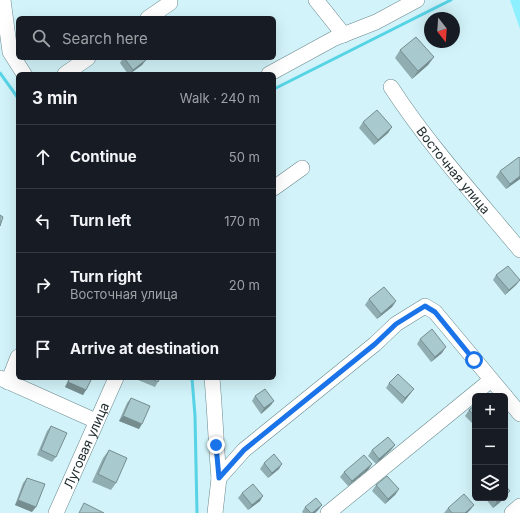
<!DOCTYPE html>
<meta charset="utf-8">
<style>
body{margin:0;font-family:Inter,sans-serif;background:#242831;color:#f1f3f6}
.controls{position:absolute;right:12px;bottom:12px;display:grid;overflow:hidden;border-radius:6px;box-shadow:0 4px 16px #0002}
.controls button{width:36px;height:36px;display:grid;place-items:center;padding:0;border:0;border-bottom:1px solid #363941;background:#171b24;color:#f1f3f6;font:20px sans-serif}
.compass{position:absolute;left:424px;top:12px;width:36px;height:36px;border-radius:50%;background:#171b24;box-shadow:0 4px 16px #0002;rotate:163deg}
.stop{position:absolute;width:12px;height:12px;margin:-9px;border:3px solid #1a73e8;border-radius:50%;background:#fff}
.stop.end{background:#1a73e8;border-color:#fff;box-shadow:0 1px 4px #0008}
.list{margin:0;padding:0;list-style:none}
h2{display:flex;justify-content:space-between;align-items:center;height:52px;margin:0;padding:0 16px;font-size:17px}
h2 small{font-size:13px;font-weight:400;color:#9ea1a6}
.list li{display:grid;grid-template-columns:26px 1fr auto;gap:12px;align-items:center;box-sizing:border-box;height:64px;padding:0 16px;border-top:1px solid #363941}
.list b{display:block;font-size:15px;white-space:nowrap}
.list p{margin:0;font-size:13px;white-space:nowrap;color:#9ea1a6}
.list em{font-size:13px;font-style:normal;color:#9ea1a6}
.icon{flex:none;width:22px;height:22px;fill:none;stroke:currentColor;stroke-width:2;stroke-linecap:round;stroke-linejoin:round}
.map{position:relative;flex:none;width:520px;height:513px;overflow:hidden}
.search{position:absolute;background:#171b24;box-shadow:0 4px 16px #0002;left:16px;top:16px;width:260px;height:44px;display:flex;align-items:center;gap:10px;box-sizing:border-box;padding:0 14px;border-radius:6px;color:#9ea1a6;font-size:15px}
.panel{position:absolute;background:#171b24;box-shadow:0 4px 16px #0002;left:16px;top:72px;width:260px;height:308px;border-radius:6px}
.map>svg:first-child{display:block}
</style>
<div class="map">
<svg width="520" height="513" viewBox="0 0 520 513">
<rect width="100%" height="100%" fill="#d1f3f9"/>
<polygon fill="#8cf0ff" points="510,0 520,0 520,29"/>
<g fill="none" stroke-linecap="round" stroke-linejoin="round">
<g stroke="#56d4e6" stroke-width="3">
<polyline points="0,73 18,98"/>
<polyline points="274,89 451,0"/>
<polyline points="192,378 195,416 197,513"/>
</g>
<g stroke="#69888d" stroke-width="16">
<g id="minor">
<polyline points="3,0 10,52 24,74"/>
<polyline points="316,0 344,35"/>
<polyline points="148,18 170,3"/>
<polyline points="65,74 88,58"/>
<polyline points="269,74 335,38 376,22 417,0"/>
<path id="s1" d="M391 87C428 144 476 197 520 250"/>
<polyline points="274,188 302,168"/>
<polyline points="0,378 96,421"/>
<path d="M212 378C215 411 216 445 219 478"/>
<polyline points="8,382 18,357"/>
<polyline points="505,396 520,414"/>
<path id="s2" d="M56 513 116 378"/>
<polyline points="215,513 219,478 244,450 375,344 396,324 425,306 435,312 505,396"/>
<polyline points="328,513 491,380"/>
<polyline points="512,513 520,506"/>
</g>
</g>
<use href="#minor" stroke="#fff" stroke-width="15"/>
</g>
<g fill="#90adb1">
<polygon points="400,50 434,57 428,65 412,79 395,58"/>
<polygon points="123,58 144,58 142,65 130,74 128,74 120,63"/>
<polygon points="363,122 392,127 388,133 374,145 359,128"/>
<polygon points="500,171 520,179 506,189 496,177"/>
<polygon points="496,275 520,280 516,285 505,295 493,280"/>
<polygon points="369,299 396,301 392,307 377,319 365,305"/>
<polygon points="420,339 442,353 431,362 417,344"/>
<polygon points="69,378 92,378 83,395 65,387"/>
<polygon points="139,378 160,378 155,387 138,380"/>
<polygon points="389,383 414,389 402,404 386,388"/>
<polygon points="255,396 274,401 270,406 261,414 252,401"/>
<polygon points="131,398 139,429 119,421 127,403"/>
<polygon points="475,405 475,423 473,424 465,416 469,410"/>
<polygon points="51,426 56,457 52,462 37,455 47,431"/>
<polygon points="395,445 391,450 376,464 368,456 372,450"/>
<polygon points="109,450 116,483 111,490 92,482 103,458"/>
<polygon points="264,463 279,469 268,478 260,469"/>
<polygon points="372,464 368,470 348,486 340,477 344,472"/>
<polygon points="27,478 32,512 15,505 23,483"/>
<polygon points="376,485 399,489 395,495 385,504 372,491"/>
<polygon points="242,493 260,501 248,510 238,498"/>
<polygon points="485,498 505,498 493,508"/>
<polygon points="322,505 318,510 315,513 303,513 302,512 305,507"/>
<polygon points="474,505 470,510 467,513 444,513 448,508"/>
</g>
<g fill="#768d90">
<polygon points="434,57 428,65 412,79 418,71"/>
<polygon points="146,60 142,65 129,74 133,70"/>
<polygon points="392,127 388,133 374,145 378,140"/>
<polygon points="520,176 520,179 506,189 510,184"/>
<polygon points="520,280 516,285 505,295 509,290"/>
<polygon points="396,301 392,307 377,319 381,314"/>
<polygon points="446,347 442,353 431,362 435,357"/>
<polygon points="68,382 86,390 83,395 65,387"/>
<polygon points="414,389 402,404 405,398"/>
<polygon points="274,401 270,406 261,414 264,408"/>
<polygon points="123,416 142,424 139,429 119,421"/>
<polygon points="395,445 391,450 376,464 379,459"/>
<polygon points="282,464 279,469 268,478 272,473"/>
<polygon points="372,464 368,470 348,486 352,481"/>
<polygon points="399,489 395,495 385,504 388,499"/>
<polygon points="263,496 260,501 248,510 252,505"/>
<polygon points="502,498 505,498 493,508 497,502"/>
<polygon points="18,500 36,507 32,512 15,505"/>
<polygon points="322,505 318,510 315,513 312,513"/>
<polygon points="474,505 470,510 467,513 465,513"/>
</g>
<g fill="#a8c9ce" stroke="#768d90">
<polygon points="416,37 434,57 418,71 400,50"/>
<polygon points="124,58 144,58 146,60 133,70"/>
<polygon points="377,110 392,127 378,140 363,122"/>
<polygon points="519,157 520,158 520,176 510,184 500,171"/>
<polygon points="0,215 3,217 0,226"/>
<polygon points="508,266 520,280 509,290 496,275"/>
<polygon points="384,287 396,301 381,314 369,299"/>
<polygon points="432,329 446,347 435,357 420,339"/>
<polygon points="398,374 414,389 405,398 389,383"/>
<polygon points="70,378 92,378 86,390 68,382"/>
<polygon points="150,378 160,378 158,382"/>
<polygon points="265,389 274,401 264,408 255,396"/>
<polygon points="131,398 150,406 142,424 123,416"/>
<polygon points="475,405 475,417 469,410"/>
<polygon points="51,426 67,433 56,457 41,450"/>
<polygon points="388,437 395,445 379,459 372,450"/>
<polygon points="109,450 127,458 116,483 98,474"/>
<polygon points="274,454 282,464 272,473 264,463"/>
<polygon points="364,455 372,464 352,481 344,472"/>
<polygon points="387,476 399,489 388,499 376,485"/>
<polygon points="27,478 45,484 36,507 18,500"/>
<polygon points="253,484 263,496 252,505 242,493"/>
<polygon points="505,485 510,491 505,496"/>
<polygon points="464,494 474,505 465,513 452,513 448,508"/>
<polygon points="316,498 322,505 312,513 311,513 305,507"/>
<polygon points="493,498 502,498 497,502"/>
<polygon points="84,503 104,513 79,513"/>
</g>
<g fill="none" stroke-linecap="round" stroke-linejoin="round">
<polyline stroke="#1a73e8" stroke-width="5" points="216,445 219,478 244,450 375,344 396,324 425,306 435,312 474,360"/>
</g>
<g text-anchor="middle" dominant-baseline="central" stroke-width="3" stroke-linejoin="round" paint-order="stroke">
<g font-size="13" fill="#1d2a2c" stroke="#fff">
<text stroke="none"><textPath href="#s1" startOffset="104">Восточная улица</textPath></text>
<text stroke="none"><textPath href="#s2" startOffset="74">Луговая улица</textPath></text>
</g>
</g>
</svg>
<div class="controls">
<button>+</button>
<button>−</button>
<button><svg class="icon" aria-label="layers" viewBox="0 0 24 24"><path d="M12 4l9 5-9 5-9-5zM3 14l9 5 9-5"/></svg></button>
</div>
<svg class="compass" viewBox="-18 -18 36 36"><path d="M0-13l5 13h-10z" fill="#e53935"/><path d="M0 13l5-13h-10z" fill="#9ea1a6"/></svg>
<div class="stop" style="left:474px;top:360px"></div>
<div class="stop end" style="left:216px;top:445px"></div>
<div class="search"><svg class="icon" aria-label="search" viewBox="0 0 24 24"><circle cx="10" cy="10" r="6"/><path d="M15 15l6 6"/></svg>Search here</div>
<section class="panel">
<h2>3 min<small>Walk · 240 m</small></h2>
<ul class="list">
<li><svg class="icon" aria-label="ahead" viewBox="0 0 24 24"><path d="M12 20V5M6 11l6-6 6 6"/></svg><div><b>Continue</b></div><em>50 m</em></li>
<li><svg class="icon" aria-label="left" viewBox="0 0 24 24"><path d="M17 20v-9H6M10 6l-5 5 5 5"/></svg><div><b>Turn left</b></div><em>170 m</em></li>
<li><svg class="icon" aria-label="right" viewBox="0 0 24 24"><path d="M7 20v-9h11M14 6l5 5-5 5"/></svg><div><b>Turn right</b><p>Восточная улица</p></div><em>20 m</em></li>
<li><svg class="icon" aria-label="arrive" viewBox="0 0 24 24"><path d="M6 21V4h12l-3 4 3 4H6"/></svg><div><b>Arrive at destination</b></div></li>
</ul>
</section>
</div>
